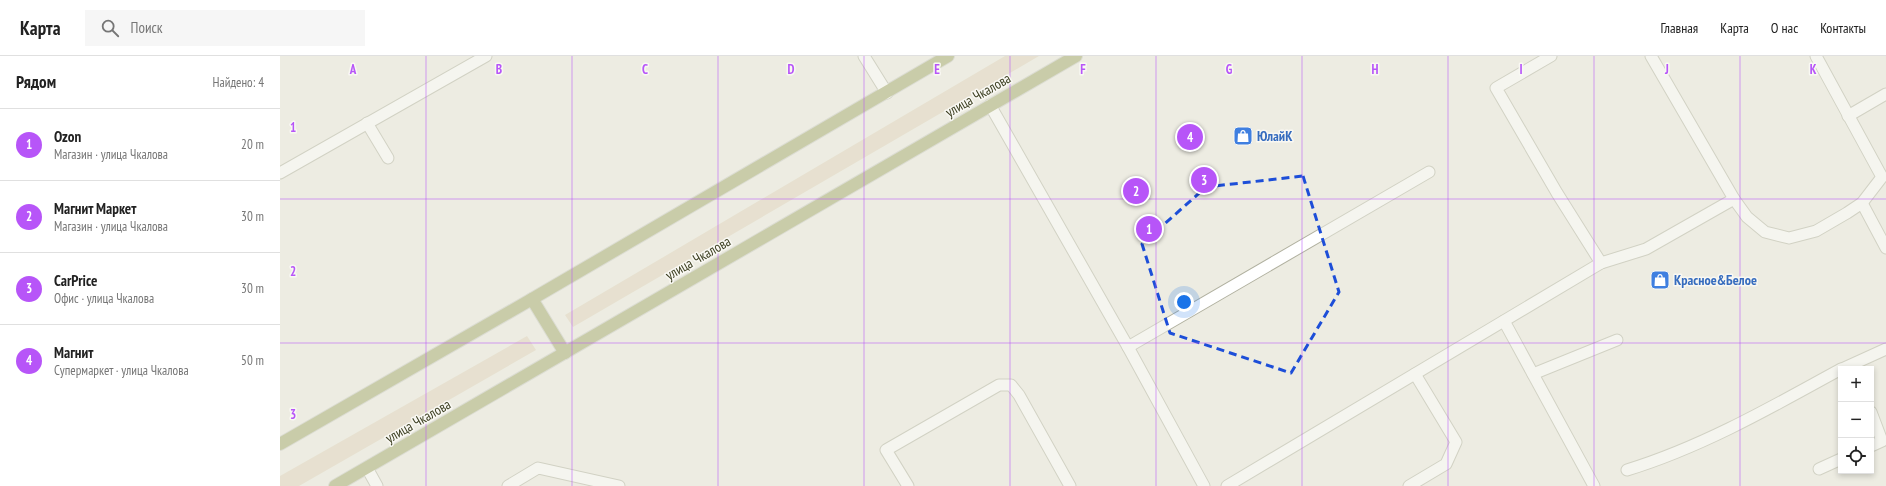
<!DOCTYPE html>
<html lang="ru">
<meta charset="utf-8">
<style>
body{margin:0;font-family:"PT Sans Narrow",sans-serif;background:#f6f6f6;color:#222}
.controls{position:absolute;right:12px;bottom:12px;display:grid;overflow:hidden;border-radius:0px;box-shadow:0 2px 6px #0003}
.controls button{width:36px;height:36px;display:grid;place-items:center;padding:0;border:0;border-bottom:1px solid #e0e0e0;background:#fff;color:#222;font:20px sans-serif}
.you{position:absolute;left:904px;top:246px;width:14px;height:14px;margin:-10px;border:3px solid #fff;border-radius:50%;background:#1a73e8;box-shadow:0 0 0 6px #1a73e833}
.badge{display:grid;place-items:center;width:26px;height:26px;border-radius:50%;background:#b755f8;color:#fff;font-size:13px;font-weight:700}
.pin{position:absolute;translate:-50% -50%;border:2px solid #fff;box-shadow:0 1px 4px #0006}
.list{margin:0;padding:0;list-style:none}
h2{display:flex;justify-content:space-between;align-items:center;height:52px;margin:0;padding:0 16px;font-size:17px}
h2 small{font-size:13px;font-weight:400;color:#767676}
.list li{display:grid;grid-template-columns:26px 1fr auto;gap:12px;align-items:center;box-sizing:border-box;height:72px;padding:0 16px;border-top:1px solid #e0e0e0}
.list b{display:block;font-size:15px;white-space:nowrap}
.list p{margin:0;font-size:13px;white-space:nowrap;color:#767676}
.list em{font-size:13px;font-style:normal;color:#767676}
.icon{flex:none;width:22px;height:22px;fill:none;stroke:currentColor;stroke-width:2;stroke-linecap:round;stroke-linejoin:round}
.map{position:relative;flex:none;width:1606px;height:430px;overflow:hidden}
header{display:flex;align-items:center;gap:24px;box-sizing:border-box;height:56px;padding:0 20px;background:#fff;border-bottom:1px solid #e0e0e0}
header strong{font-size:19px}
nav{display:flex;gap:22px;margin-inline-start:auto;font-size:14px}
.search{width:280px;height:36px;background:#f6f6f6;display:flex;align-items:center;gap:10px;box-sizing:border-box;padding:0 14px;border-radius:0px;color:#767676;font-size:15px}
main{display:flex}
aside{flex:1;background:#fff}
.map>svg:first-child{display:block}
</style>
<header>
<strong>Карта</strong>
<div class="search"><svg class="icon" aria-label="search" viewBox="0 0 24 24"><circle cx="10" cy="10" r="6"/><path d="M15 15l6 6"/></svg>Поиск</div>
<nav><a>Главная</a><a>Карта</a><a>О нас</a><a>Контакты</a></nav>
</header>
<main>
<aside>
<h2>Рядом<small>Найдено: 4</small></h2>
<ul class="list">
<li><span class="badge">1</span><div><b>Ozon</b><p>Магазин · улица Чкалова</p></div><em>20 m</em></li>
<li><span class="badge">2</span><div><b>Магнит Маркет</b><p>Магазин · улица Чкалова</p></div><em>30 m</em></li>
<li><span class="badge">3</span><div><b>CarPrice</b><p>Офис · улица Чкалова</p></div><em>30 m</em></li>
<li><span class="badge">4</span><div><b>Магнит</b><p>Супермаркет · улица Чкалова</p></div><em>50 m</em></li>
</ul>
</aside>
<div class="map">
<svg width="1606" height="430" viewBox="0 0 1606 430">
<rect width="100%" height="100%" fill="#edece2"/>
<g fill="#dfd1ba">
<polygon points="725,0 759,0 293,271 285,259"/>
<polygon points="247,280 256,294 19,430 0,430 0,420"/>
</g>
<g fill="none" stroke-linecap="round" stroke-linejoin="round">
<g stroke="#b1b1a0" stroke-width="13">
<g id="service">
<polyline points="584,0 607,37"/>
<polyline points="1271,0 1216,32 1277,137 1321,207"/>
<polyline points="710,49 848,291 924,430"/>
<polyline points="1568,60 1606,38"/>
<polyline points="87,67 108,102"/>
<polyline points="0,117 206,0"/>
<polyline points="1454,143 1467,161 1485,176 1509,182 1536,175 1567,157 1582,147 1602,121 1536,0"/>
<polyline points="1582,147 1606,192"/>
<polyline points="1224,265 1314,430"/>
<polyline points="848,291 1149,116"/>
<polyline points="1562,313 1606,293"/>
<polyline points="1253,318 1337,284"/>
<polyline points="1591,356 1602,385 1591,390"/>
<polyline points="87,412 97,430"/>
<polyline points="1539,413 1561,403"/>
<path d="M1347 414C1422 391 1492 351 1561 313"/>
<polyline points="228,430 258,412 339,430"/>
<polyline points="628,430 606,394 719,329 731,329 739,339 790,430"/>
<polyline points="947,430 1321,207 1366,193 1454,143 1371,0"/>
<polyline points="1129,430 1166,408 1176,386 1135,318"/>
</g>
</g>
<g stroke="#c8c9c1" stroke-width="14">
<g id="primary">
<polyline points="252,243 285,297"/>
<polyline points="0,388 252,243 668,0"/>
<polyline points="55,430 796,0"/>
</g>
</g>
<use href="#service" stroke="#fff" stroke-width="11"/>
<use href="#primary" stroke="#9ea564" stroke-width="12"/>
</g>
<path d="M0 0H1606V430H0ZM1023 120 1059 236 1011 317 890 277 862 188 926 131Z" fill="#edece2" fill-opacity=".55" fill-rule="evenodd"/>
<path fill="none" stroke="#1d4ed8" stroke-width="3" stroke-dasharray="8 5" stroke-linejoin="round" d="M1023 120 1059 236 1011 317 890 277 862 188 926 131Z"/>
<path fill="none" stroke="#b755f8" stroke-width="1" stroke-opacity="0.55" d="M146 0V430M292 0V430M438 0V430M584 0V430M730 0V430M876 0V430M1022 0V430M1168 0V430M1314 0V430M1460 0V430M0 143H1606M0 287H1606"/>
<defs>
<g id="shop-square" transform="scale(1)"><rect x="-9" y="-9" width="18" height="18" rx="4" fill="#3f7fe0" stroke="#f9f8f3"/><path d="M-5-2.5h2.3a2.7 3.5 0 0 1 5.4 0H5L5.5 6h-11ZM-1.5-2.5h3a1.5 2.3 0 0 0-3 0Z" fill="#fff"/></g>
</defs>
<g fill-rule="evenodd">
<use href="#shop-square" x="963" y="80"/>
<use href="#shop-square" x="1380" y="224"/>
</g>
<g text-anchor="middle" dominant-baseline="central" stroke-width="3" stroke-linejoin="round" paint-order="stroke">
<g font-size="14" fill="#3c3f21" stroke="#f9f8f3">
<text transform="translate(698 39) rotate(-30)">улица Чкалова</text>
<text transform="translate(418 202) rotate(-30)">улица Чкалова</text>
<text transform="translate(138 365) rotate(-30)">улица Чкалова</text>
</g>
<g font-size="14" font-weight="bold" fill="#366cbe" stroke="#f9f8f3" text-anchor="start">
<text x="977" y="80">ЮлайК</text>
<text x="1394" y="224">Красное&amp;Белое</text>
</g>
</g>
<g font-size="13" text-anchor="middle" font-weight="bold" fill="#b755f8" stroke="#f9f8f3" stroke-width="3" stroke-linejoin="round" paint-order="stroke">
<text x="73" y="18">A</text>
<text x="219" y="18">B</text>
<text x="365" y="18">C</text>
<text x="511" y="18">D</text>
<text x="657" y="18">E</text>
<text x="803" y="18">F</text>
<text x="949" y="18">G</text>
<text x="1095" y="18">H</text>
<text x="1241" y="18">I</text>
<text x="1387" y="18">J</text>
<text x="1533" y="18">K</text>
<text x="13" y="76">1</text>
<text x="13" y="220">2</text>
<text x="13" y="363">3</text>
</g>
</svg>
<div class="controls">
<button>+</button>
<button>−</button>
<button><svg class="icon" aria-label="locate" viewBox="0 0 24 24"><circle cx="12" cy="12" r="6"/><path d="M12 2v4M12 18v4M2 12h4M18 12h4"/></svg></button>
</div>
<div class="you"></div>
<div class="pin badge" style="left:869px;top:173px">1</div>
<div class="pin badge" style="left:856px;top:135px">2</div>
<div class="pin badge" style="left:924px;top:124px">3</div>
<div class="pin badge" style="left:910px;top:81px">4</div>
</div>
</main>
